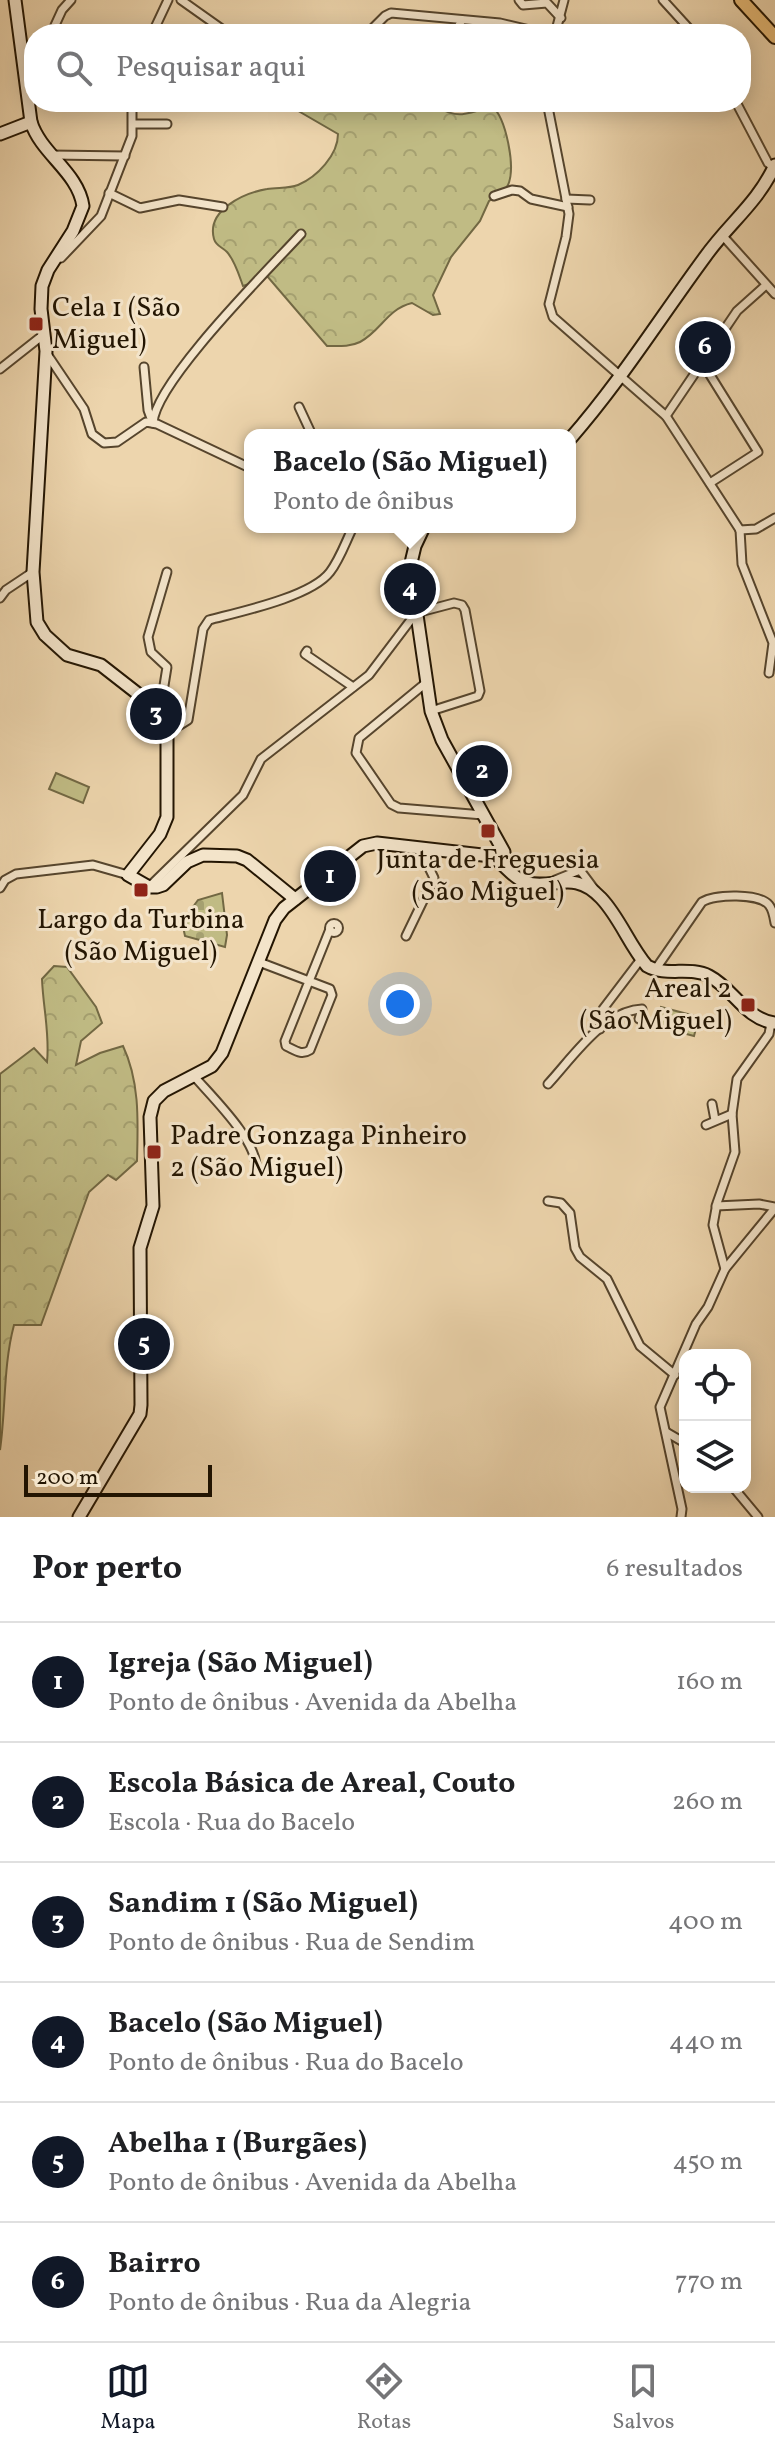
<!DOCTYPE html>
<html lang="pt">
<meta charset="utf-8">
<style>
body{margin:0;font-family:Vollkorn,serif;background:#f6f6f6;color:#202124}
.controls{position:absolute;right:24px;bottom:24px;display:grid;overflow:hidden;border-radius:16px;box-shadow:0 4px 20px #0003}
.controls button{width:72px;height:72px;display:grid;place-items:center;padding:0;border:0;border-bottom:2px solid #e0e0e0;background:#fff;color:#202124;font:40px sans-serif}
.scale{position:absolute;left:24px;bottom:20px;width:188px;box-sizing:border-box;padding-left:8px;border:4px solid #231502;border-top:0;font-size:22px;line-height:28px;white-space:nowrap;color:#231502;-webkit-text-stroke:6px #f3e4ca;paint-order:stroke}
.you{position:absolute;left:400px;top:1004px;width:28px;height:28px;margin:-20px;border:6px solid #fff;border-radius:50%;background:#1a73e8;box-shadow:0 0 0 12px #1a73e833}
.badge{display:grid;place-items:center;width:52px;height:52px;border-radius:50%;background:#111827;color:#fff;font-size:26px;font-weight:700}
.pin{position:absolute;translate:-50% -50%;border:4px solid #fff;box-shadow:0 2px 8px #0006}
.popup{position:absolute;left:244px;top:429px;width:332px;height:104px;box-sizing:border-box;display:grid;place-content:center;border-radius:16px;background:#fff;filter:drop-shadow(0 2px 6px #0005);font-size:26px;white-space:nowrap;color:#757577}
.popup b{font-size:30px;color:#202124}
.popup::after{content:'';position:absolute;left:50%;top:100%;margin-left:-16px;border:16px solid transparent;border-top-color:#fff}
.list{margin:0;padding:0;list-style:none}
h2{display:flex;justify-content:space-between;align-items:center;height:104px;margin:0;padding:0 32px;font-size:34px}
h2 small{font-size:26px;font-weight:400;color:#757577}
.list li{display:grid;grid-template-columns:52px 1fr auto;gap:24px;align-items:center;box-sizing:border-box;height:120px;padding:0 32px;border-top:2px solid #e0e0e0}
.list b{display:block;font-size:30px;white-space:nowrap}
.list p{margin:0;font-size:26px;white-space:nowrap;color:#757577}
.list em{font-size:26px;font-style:normal;color:#757577}
.icon{flex:none;width:44px;height:44px;fill:none;stroke:currentColor;stroke-width:2;stroke-linecap:round;stroke-linejoin:round}
.map{position:relative;flex:none;width:775px;height:1517px;overflow:hidden}
.search{position:absolute;background:#fff;box-shadow:0 4px 20px #0003;left:24px;right:24px;top:24px;height:88px;display:flex;align-items:center;gap:20px;box-sizing:border-box;padding:0 28px;border-radius:32px;color:#757577;font-size:30px}
.sheet{height:824px;background:#fff}
nav{display:flex;justify-content:space-around;align-items:center;box-sizing:border-box;height:112px;border-top:2px solid #e0e0e0;background:#fff;font-size:22px;color:#757577}
nav a{display:grid;justify-items:center;gap:4px}
nav .on{color:#111827}
.map>svg:first-child{display:block}
</style>
<div class="map">
<svg width="775" height="1517" viewBox="0 0 775 1517">
<defs>
<pattern id="forest-crowns" width="20" height="18" patternUnits="userSpaceOnUse" patternTransform="scale(2)"><rect width="20" height="18" fill="#c0bb84"/><path d="M2 6a3 3 0 1 1 6 0M12 15a3 3 0 1 1 6 0" fill="none" stroke="#a5a070"/></pattern>
<pattern id="cemetery-stones" width="16" height="16" patternUnits="userSpaceOnUse" patternTransform="scale(2)"><rect width="16" height="16" fill="#c0bb84"/><path d="M2 7V4a2 2 0 0 1 4 0v3zM10 15v-3a2 2 0 0 1 4 0v3z" fill="#a5a070"/></pattern>
</defs>
<rect width="100%" height="100%" fill="#edd5ad"/>
<filter id="stains"><feTurbulence type="fractalNoise" baseFrequency=".0025" numOctaves="4"/><feColorMatrix values="0 0 0 0 .2 0 0 0 0 .09 0 0 0 0 .02 0 0 0 .5 -.17"/></filter>
<radialGradient id="worn" r=".72"><stop offset=".6" stop-color="#630" stop-opacity="0"/><stop offset="1" stop-color="#630" stop-opacity=".3"/></radialGradient>
<g fill="url(#forest-crowns)" stroke="#726843" stroke-width="2">
<path d="M290 102H348L357 110 372 102H440V108C458 120 473 112 492 106 506 118 516 167 508 185 505 192 496 197 489 201L480 221 451 257 433 295 440 314 433 315 412 303C387 309 381 331 360 342 350 347 338 346 327 346L267 276 305 234 299 231 249 284 243 286C239 275 235 261 227 252 222 247 216 246 214 239 206 210 244 193 267 189 277 187 288 189 298 185 317 177 338 155 338 134L295 109Z"/>
<path d="M54 966 67 967 96 1007 102 1023 81 1041 76 1065 100 1053 123 1046C140 1082 138 1122 137 1161L116 1180 108 1175 89 1192 41 1325H14C3 1366 6 1409 0 1450V1074L34 1048 47 1062C50 1034 43 1007 42 979Z"/>
</g>
<polygon fill="url(#cemetery-stones)" stroke="#726843" stroke-width="2" points="222,893 227,935 225,947 185,936 182,922 198,900"/>
<g fill="#c0bb84" stroke="#726843" stroke-width="2">
<polygon points="56,773 89,787 83,803 49,789"/>
<polygon points="661,1007 699,1017 694,1036 656,1026"/>
</g>
<g fill="none" stroke-linecap="round" stroke-linejoin="round">
<g stroke="#56452d" stroke-width="11">
<g id="street">
<polyline points="181,0 229,34"/>
<polyline points="519,0 523,5 547,3 561,18"/>
<polyline points="663,0 694,34"/>
<polyline points="51,34 62,10 71,0"/>
<polyline points="152,34 168,0"/>
<polyline points="367,34 385,16 391,13 500,23 547,34"/>
<polyline points="454,34 462,20"/>
<polyline points="555,34 564,0"/>
<polyline points="547,102 569,214 566,237 549,304 553,317 666,416 740,530"/>
<polyline points="736,102 768,163 774,167"/>
<polyline points="134,124 167,124"/>
<polyline points="52,155 125,156"/>
<polyline points="109,193 140,208 179,200 223,207"/>
<polyline points="494,196 512,190 520,191 531,199 568,207"/>
<polyline points="566,199 590,200"/>
<polyline points="722,235 775,294"/>
<polyline points="61,258 101,216 132,136 132,102"/>
<polyline points="47,354 84,409 92,434 104,443 117,442 146,422 157,424 250,468"/>
<polyline points="702,362 758,452 710,483"/>
<polyline points="144,367 148,410 152,421"/>
<polyline points="0,369 43,335"/>
<polyline points="299,407 312,435"/>
<polyline points="666,416 737,311 766,285"/>
<path d="M153 423C155 382 269 269 301 234"/>
<polyline points="740,530 742,564 773,643 769,673"/>
<polyline points="740,530 756,529 775,518"/>
<polyline points="0,598 6,590 33,572"/>
<polyline points="307,651 305,654 353,687"/>
<polyline points="427,682 359,738 356,753 391,804 399,808 483,815"/>
<polyline points="156,709 161,704 167,667 151,652 148,637 167,572"/>
<path d="M164 724 180 725 188 720 203 629 209 620C239 612 311 597 330 572 340 559 346 541 353 527"/>
<polyline points="555,880 580,870 595,890"/>
<polyline points="150,886 243,795 261,759 369,675 416,613 454,603 462,605 465,610 480,691 478,696 431,711"/>
<polyline points="0,888 5,880 16,874 93,865 128,875"/>
<circle cx="334" cy="928" r="4.5"/>
<polyline points="406,936 434,878 419,847"/>
<path d="M259 962 330 989 332 995 310 1050C301 1056 295 1050 286 1046L285 1041 330 929"/>
<path d="M655 970 702 902C715 894 759 893 769 905 773 910 774 917 775 923"/>
<polyline points="600,1029 603,1009 641,959"/>
<path d="M193 1075C212 1097 259 1142 256 1170"/>
<path d="M548 1084C573 1057 603 1011 642 1009L639 1019"/>
<polyline points="712,1104 715,1120"/>
<polyline points="706,1125 732,1114"/>
<polyline points="548,1201 561,1203 570,1213 575,1248 580,1257 607,1279 640,1346 675,1375"/>
<polyline points="716,1206 759,1204 775,1207"/>
<polyline points="725,1269 713,1225 717,1203 735,1152 732,1114 737,1079 769,1034 771,1023"/>
<polyline points="666,1432 685,1443"/>
<polyline points="733,1487 758,1517"/>
<polyline points="681,1517 682,1509 660,1407 696,1324 708,1307 725,1269 775,1208"/>
</g>
</g>
<g stroke="#231502" stroke-width="15">
<g id="secondary">
<path d="M15 0 31 122C41 154 78 172 83 206L73 231 48 270 42 286 41 309 46 351 33 572 37 622 45 635 67 655 101 665 151 704 164 724 167 733V817L160 834 128 875 149 887H157L163 885 187 862 203 855 237 856 247 860 295 899"/>
<polyline points="0,134 31,122"/>
<path d="M570 439C620 382 660 318 705 257 729 223 757 204 775 165"/>
<polyline points="424,527 415,546 410,567 431,711 442,740 504,852 501,861"/>
<path d="M79 1517 140 1414 141 1405 140 1248 153 1206 150 1117 154 1101 164 1091 212 1066 222 1053 275 920 284 908 363 846 377 843 491 856C504 863 511 877 525 882 552 891 573 868 601 898 620 918 629 945 647 966 666 977 690 966 709 976 734 989 745 1019 775 1023"/>
</g>
</g>
<g stroke="#231502" stroke-width="16">
<polyline id="primary" points="741,0 775,37"/>
</g>
<use href="#street" stroke="#f3e4ca" stroke-width="7"/>
<use href="#secondary" stroke="#f3e4ca" stroke-width="11"/>
<use href="#primary" stroke="#e6ba76" stroke-width="12"/>
</g>
<g fill="#8f2418" stroke="#f3e4ca" stroke-width="3">
<rect x="28" y="316" width="16" height="16" rx="4"/>
<rect x="480" y="823" width="16" height="16" rx="4"/>
<rect x="133" y="882" width="16" height="16" rx="4"/>
<rect x="740" y="997" width="16" height="16" rx="4"/>
<rect x="146" y="1144" width="16" height="16" rx="4"/>
</g>
<g text-anchor="middle" dominant-baseline="central" stroke-width="6" stroke-linejoin="round" paint-order="stroke">
<g font-size="28" fill="#231502" stroke="#f3e4ca" text-anchor="start">
<text x="52" y="308">Cela 1 (São<tspan x="52" dy="32">Miguel)</tspan></text>
<text x="488" y="860" text-anchor="middle">Junta de Freguesia<tspan x="488" dy="32">(São Miguel)</tspan></text>
<text x="141" y="920" text-anchor="middle">Largo da Turbina<tspan x="141" dy="32">(São Miguel)</tspan></text>
<text x="732" y="989" text-anchor="end">Areal 2<tspan x="732" dy="32">(São Miguel)</tspan></text>
<text x="170" y="1136">Padre Gonzaga Pinheiro<tspan x="170" dy="32">2 (São Miguel)</tspan></text>
</g>
</g>
<rect width="100%" height="100%" filter="url(#stains)"/>
<rect width="100%" height="100%" fill="url(#worn)"/>
</svg>
<div class="controls">
<button><svg class="icon" aria-label="locate" viewBox="0 0 24 24"><circle cx="12" cy="12" r="6"/><path d="M12 2v4M12 18v4M2 12h4M18 12h4"/></svg></button>
<button><svg class="icon" aria-label="layers" viewBox="0 0 24 24"><path d="M12 4l9 5-9 5-9-5zM3 14l9 5 9-5"/></svg></button>
</div>
<div class="scale">200 m</div>
<div class="you"></div>
<div class="pin badge" style="left:330px;top:876px">1</div>
<div class="pin badge" style="left:482px;top:771px">2</div>
<div class="pin badge" style="left:156px;top:714px">3</div>
<div class="pin badge" style="left:410px;top:589px">4</div>
<div class="popup"><b>Bacelo (São Miguel)</b>Ponto de ônibus</div>
<div class="pin badge" style="left:144px;top:1344px">5</div>
<div class="pin badge" style="left:705px;top:347px">6</div>
<div class="search"><svg class="icon" aria-label="search" viewBox="0 0 24 24"><circle cx="10" cy="10" r="6"/><path d="M15 15l6 6"/></svg>Pesquisar aqui</div>
</div>
<section class="sheet">
<h2>Por perto<small>6 resultados</small></h2>
<ul class="list">
<li><span class="badge">1</span><div><b>Igreja (São Miguel)</b><p>Ponto de ônibus · Avenida da Abelha</p></div><em>160 m</em></li>
<li><span class="badge">2</span><div><b>Escola Básica de Areal, Couto</b><p>Escola · Rua do Bacelo</p></div><em>260 m</em></li>
<li><span class="badge">3</span><div><b>Sandim 1 (São Miguel)</b><p>Ponto de ônibus · Rua de Sendim</p></div><em>400 m</em></li>
<li><span class="badge">4</span><div><b>Bacelo (São Miguel)</b><p>Ponto de ônibus · Rua do Bacelo</p></div><em>440 m</em></li>
<li><span class="badge">5</span><div><b>Abelha 1 (Burgães)</b><p>Ponto de ônibus · Avenida da Abelha</p></div><em>450 m</em></li>
<li><span class="badge">6</span><div><b>Bairro</b><p>Ponto de ônibus · Rua da Alegria</p></div><em>770 m</em></li>
</ul>
</section>
<nav>
<a class="on"><svg class="icon" aria-label="map" viewBox="0 0 24 24"><path d="M3 6l6-2 6 2 6-2v14l-6 2-6-2-6 2zM9 4v14M15 6v14"/></svg>Mapa</a>
<a><svg class="icon" aria-label="directions" viewBox="0 0 24 24"><path d="M12 3l9 9-9 9-9-9zM9 14v-3h6M13 9l2 2-2 2"/></svg>Rotas</a>
<a><svg class="icon" aria-label="saved" viewBox="0 0 24 24"><path d="M7 4h10v16l-5-4-5 4z"/></svg>Salvos</a>
</nav>
